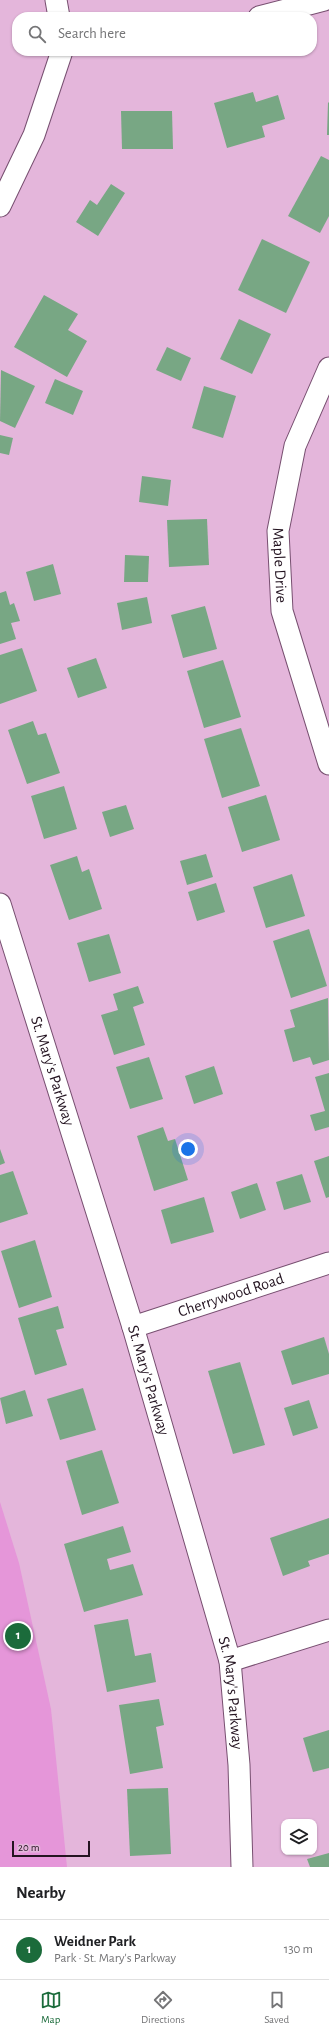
<!DOCTYPE html>
<meta charset="utf-8">
<style>
body{margin:0;font-family:"Alegreya Sans",sans-serif;background:#f6f6f6;color:#202124}
.controls{position:absolute;right:12px;bottom:12px;display:grid;overflow:hidden;border-radius:8px;box-shadow:0 1px 3px #0004}
.controls button{width:36px;height:36px;display:grid;place-items:center;padding:0;border:0;border-bottom:1px solid #e0e0e0;background:#fff;color:#202124;font:20px sans-serif}
.scale{position:absolute;left:12px;bottom:10px;width:78px;box-sizing:border-box;padding-left:4px;border:2px solid #241421;border-top:0;font-size:11px;line-height:14px;white-space:nowrap;color:#241421;-webkit-text-stroke:3px #e4b6db;paint-order:stroke}
.you{position:absolute;left:188px;top:1149px;width:14px;height:14px;margin:-10px;border:3px solid #fff;border-radius:50%;background:#1a73e8;box-shadow:0 0 0 6px #1a73e833}
.badge{display:grid;place-items:center;width:26px;height:26px;border-radius:50%;background:#1b6b3b;color:#fff;font-size:13px;font-weight:700}
.pin{position:absolute;translate:-50% -50%;border:2px solid #fff;box-shadow:0 1px 4px #0006}
.list{margin:0;padding:0;list-style:none}
h2{display:flex;justify-content:space-between;align-items:center;height:52px;margin:0;padding:0 16px;font-size:17px}
h2 small{font-size:13px;font-weight:400;color:#757577}
.list li{display:grid;grid-template-columns:26px 1fr auto;gap:12px;align-items:center;box-sizing:border-box;height:60px;padding:0 16px;border-top:1px solid #e0e0e0}
.list b{display:block;font-size:15px;white-space:nowrap}
.list p{margin:0;font-size:13px;white-space:nowrap;color:#757577}
.list em{font-size:13px;font-style:normal;color:#757577}
.icon{flex:none;width:22px;height:22px;fill:none;stroke:currentColor;stroke-width:2;stroke-linecap:round;stroke-linejoin:round}
.map{position:relative;flex:none;width:329px;height:1867px;overflow:hidden}
.search{position:absolute;background:#fff;box-shadow:0 1px 3px #0004;left:12px;right:12px;top:12px;height:44px;display:flex;align-items:center;gap:10px;box-sizing:border-box;padding:0 14px;border-radius:16px;color:#757577;font-size:15px}
.sheet{height:112px;background:#fff}
nav{display:flex;justify-content:space-around;align-items:center;box-sizing:border-box;height:56px;border-top:1px solid #e0e0e0;background:#fff;font-size:11px;color:#757577}
nav a{display:grid;justify-items:center;gap:2px}
nav .on{color:#1b6b3b}
.map>svg:first-child{display:block}
</style>
<div class="map">
<svg width="329" height="1867" viewBox="0 0 329 1867">
<rect width="100%" height="100%" fill="#e4b6db"/>
<polygon fill="#e596d9" points="0,1502 19,1563 51,1709 67,1867 0,1867"/>
<g fill="#78a784">
<polygon points="253,92 256,102 278,95 285,119 262,126 265,137 227,148 214,103"/>
<polygon points="328,102 329,103 329,135 327,135"/>
<polygon points="121,111 172,111 173,149 122,149"/>
<polygon points="321,156 329,160 329,216 320,233 288,216"/>
<polygon points="111,184 125,193 98,236 76,222 90,200 97,205"/>
<polygon points="262,239 310,262 286,313 238,290"/>
<polygon points="44,295 78,314 68,330 87,341 67,377 14,347"/>
<polygon points="239,319 271,334 252,374 220,359"/>
<polygon points="167,347 191,358 181,381 156,370"/>
<polygon points="1,370 35,386 15,428 0,421"/>
<polygon points="55,379 83,391 73,415 45,403"/>
<polygon points="204,386 236,396 223,438 192,428"/>
<polygon points="0,435 13,438 9,455 0,453"/>
<polygon points="142,476 171,480 168,506 139,502"/>
<polygon points="207,519 209,565 169,567 167,520"/>
<polygon points="125,555 149,556 148,582 124,582"/>
<polygon points="53,564 61,594 34,601 26,572"/>
<polygon points="6,591 10,605 14,603 20,621 11,623 16,639 0,644 0,593"/>
<polygon points="147,597 152,623 122,630 117,603"/>
<polygon points="205,606 217,649 183,658 171,615"/>
<polygon points="22,648 37,691 0,704 0,655"/>
<polygon points="96,658 107,688 78,698 67,668"/>
<polygon points="223,660 241,717 204,728 187,671"/>
<polygon points="33,721 38,735 46,733 60,773 27,784 8,730"/>
<polygon points="241,728 260,786 222,798 204,739"/>
<polygon points="64,786 77,829 44,839 31,796"/>
<polygon points="266,795 280,840 242,852 228,807"/>
<polygon points="126,805 134,829 110,837 102,812"/>
<polygon points="206,854 213,877 187,885 180,861"/>
<polygon points="77,856 82,872 89,869 102,909 69,920 50,865"/>
<polygon points="292,874 305,916 266,928 253,887"/>
<polygon points="216,883 225,912 197,921 188,892"/>
<polygon points="309,929 327,986 291,998 273,941"/>
<polygon points="109,934 121,973 89,982 77,943"/>
<polygon points="138,986 144,1003 133,1007 145,1045 114,1055 101,1015 118,1010 113,994"/>
<polygon points="328,998 329,1060 313,1065 310,1057 293,1062 284,1030 295,1027 290,1010"/>
<polygon points="149,1057 163,1099 130,1109 116,1067"/>
<polygon points="214,1066 223,1094 194,1104 185,1076"/>
<polygon points="329,1073 329,1127 315,1131 310,1115 325,1111 315,1077"/>
<polygon points="163,1127 168,1141 175,1139 188,1180 154,1191 137,1136"/>
<polygon points="0,1149 5,1163 0,1165"/>
<polygon points="329,1156 329,1197 326,1198 314,1161"/>
<polygon points="13,1171 28,1214 0,1223 0,1175"/>
<polygon points="302,1174 311,1202 284,1210 276,1182"/>
<polygon points="257,1183 266,1210 240,1219 231,1192"/>
<polygon points="204,1197 214,1232 171,1244 161,1210"/>
<polygon points="35,1240 52,1297 19,1308 1,1251"/>
<polygon points="58,1306 64,1328 56,1330 67,1365 35,1375 18,1318"/>
<polygon points="324,1337 329,1354 329,1374 292,1385 281,1351"/>
<polygon points="240,1362 265,1445 233,1454 208,1371"/>
<polygon points="83,1388 96,1430 60,1440 47,1399"/>
<polygon points="25,1390 33,1416 6,1424 0,1398"/>
<polygon points="309,1400 318,1428 293,1436 284,1408"/>
<polygon points="102,1450 119,1503 82,1515 66,1461"/>
<polygon points="329,1518 329,1554 308,1561 310,1566 283,1576 270,1538"/>
<polygon points="123,1526 131,1552 107,1559 110,1570 133,1564 143,1595 84,1612 64,1544"/>
<polygon points="128,1619 135,1656 151,1653 156,1682 107,1692 94,1625"/>
<polygon points="159,1699 164,1725 156,1727 163,1768 130,1774 119,1705"/>
<polygon points="329,1730 329,1768 313,1772 303,1738"/>
<polygon points="168,1788 171,1854 130,1856 127,1789"/>
<polygon points="329,1853 329,1867 310,1867 307,1859"/>
</g>
<g fill="none" stroke-linecap="round" stroke-linejoin="round">
<g stroke="#774f70" stroke-width="23">
<g id="minor">
<polyline points="56,0 59,17"/>
<polyline points="259,17 324,0"/>
<polyline points="0,206 34,135 62,51"/>
<path id="s1" d="M329 368 295 446 278 531 282 611 329 764"/>
<path id="s2" d="M0 904 133 1327 230 1661 239 1765 242 1867"/>
<path id="s3" d="M133 1327 329 1263"/>
<polyline points="230,1661 329,1630"/>
</g>
</g>
<use href="#minor" stroke="#fff" stroke-width="21"/>
</g>
<g text-anchor="middle" dominant-baseline="central" stroke-width="4" stroke-linejoin="round" paint-order="stroke">
<g font-size="16" fill="#241421" stroke="#e4b6db">
<text stroke="none"><textPath href="#s1" startOffset="206">Maple Drive</textPath></text>
<text stroke="none"><textPath href="#s2" startOffset="175">St. Mary's Parkway</textPath></text>
<text stroke="none"><textPath href="#s3" startOffset="103">Cherrywood Road</textPath></text>
<text stroke="none"><textPath href="#s2" startOffset="499">St. Mary's Parkway</textPath></text>
<text stroke="none"><textPath href="#s2" startOffset="823">St. Mary's Parkway</textPath></text>
</g>
</g>
</svg>
<div class="controls">
<button><svg class="icon" aria-label="layers" viewBox="0 0 24 24"><path d="M12 4l9 5-9 5-9-5zM3 14l9 5 9-5"/></svg></button>
</div>
<div class="scale">20 m</div>
<div class="you"></div>
<div class="pin badge" style="left:18px;top:1636px">1</div>
<div class="search"><svg class="icon" aria-label="search" viewBox="0 0 24 24"><circle cx="10" cy="10" r="6"/><path d="M15 15l6 6"/></svg>Search here</div>
</div>
<section class="sheet">
<h2>Nearby<small></small></h2>
<ul class="list">
<li><span class="badge">1</span><div><b>Weidner Park</b><p>Park · St. Mary's Parkway</p></div><em>130 m</em></li>
</ul>
</section>
<nav>
<a class="on"><svg class="icon" aria-label="map" viewBox="0 0 24 24"><path d="M3 6l6-2 6 2 6-2v14l-6 2-6-2-6 2zM9 4v14M15 6v14"/></svg>Map</a>
<a><svg class="icon" aria-label="directions" viewBox="0 0 24 24"><path d="M12 3l9 9-9 9-9-9zM9 14v-3h6M13 9l2 2-2 2"/></svg>Directions</a>
<a><svg class="icon" aria-label="saved" viewBox="0 0 24 24"><path d="M7 4h10v16l-5-4-5 4z"/></svg>Saved</a>
</nav>
